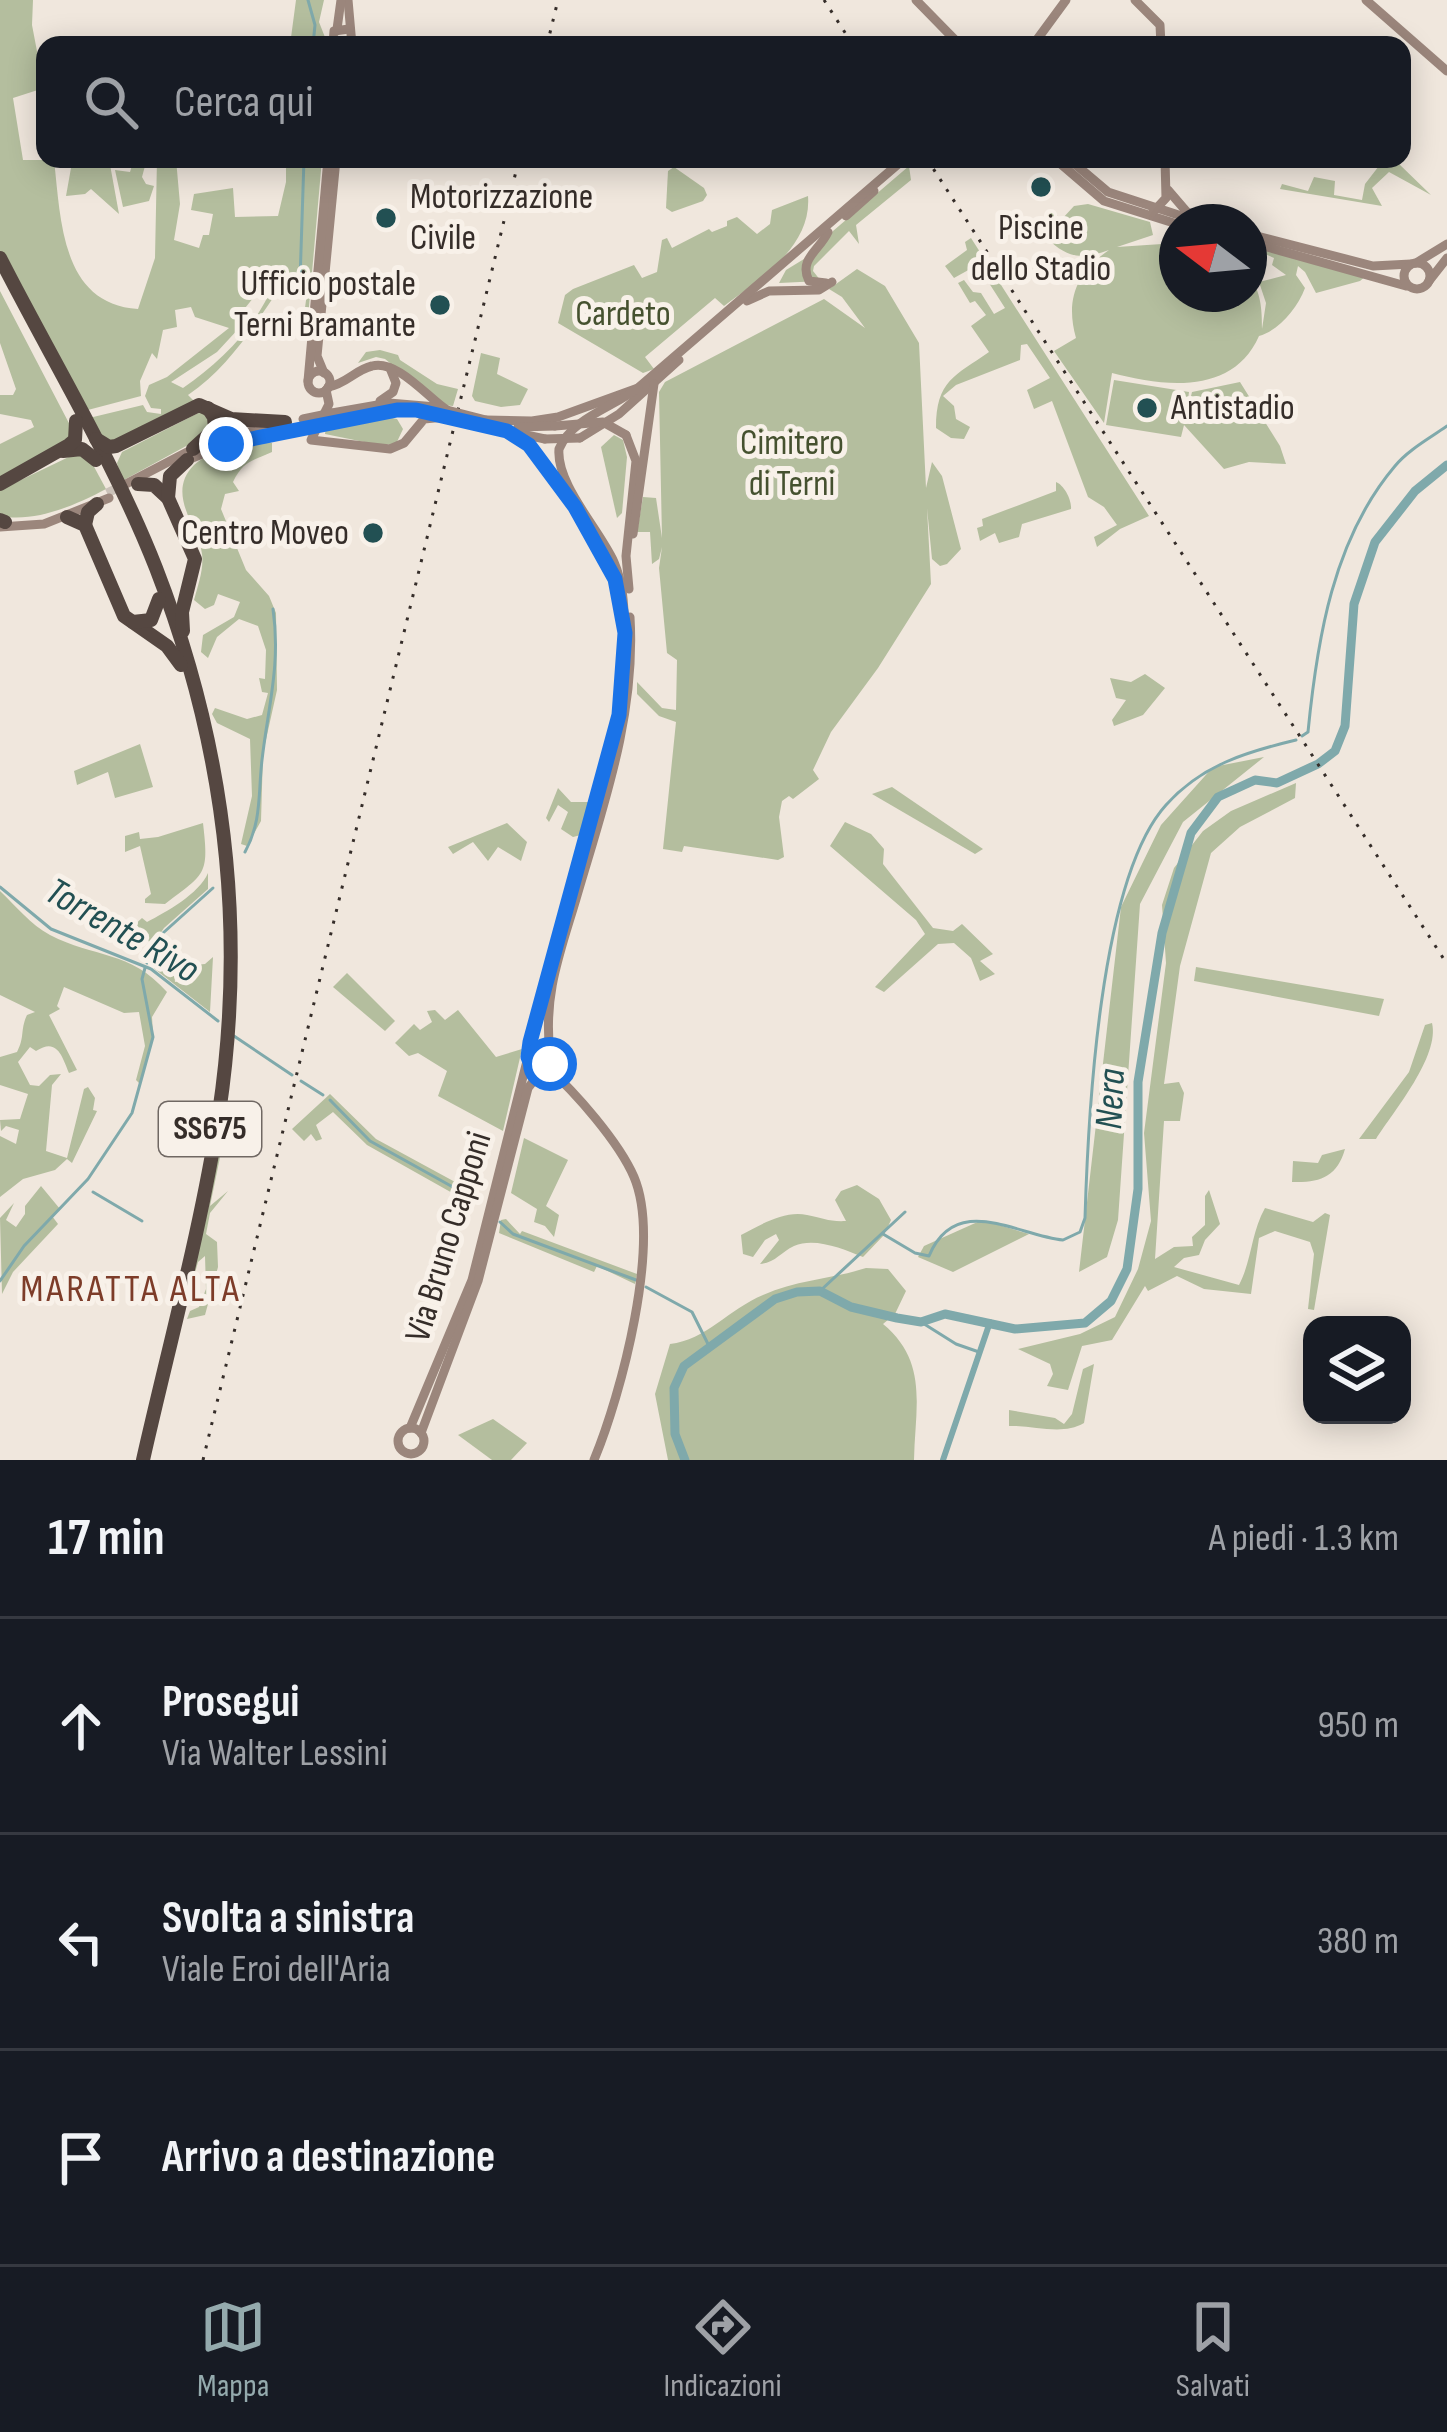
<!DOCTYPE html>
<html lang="it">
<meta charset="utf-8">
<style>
body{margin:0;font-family:"Sofia Sans Condensed",sans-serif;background:#242831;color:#f1f3f6}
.controls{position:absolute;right:36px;bottom:36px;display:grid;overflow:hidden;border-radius:24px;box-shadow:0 6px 30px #0003}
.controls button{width:108px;height:108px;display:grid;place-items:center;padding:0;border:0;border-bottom:3px solid #363941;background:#171b24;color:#f1f3f6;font:60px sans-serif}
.compass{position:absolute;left:1159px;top:204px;width:108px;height:108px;border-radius:50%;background:#171b24;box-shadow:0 6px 30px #0003;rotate:286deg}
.stop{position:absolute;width:36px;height:36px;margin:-27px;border:9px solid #1a73e8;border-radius:50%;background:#fff}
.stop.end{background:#1a73e8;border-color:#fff;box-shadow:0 3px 12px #0008}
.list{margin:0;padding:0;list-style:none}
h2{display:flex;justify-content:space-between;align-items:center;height:156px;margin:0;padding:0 48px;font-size:51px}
h2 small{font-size:39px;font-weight:400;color:#9ea1a6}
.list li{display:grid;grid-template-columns:78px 1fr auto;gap:36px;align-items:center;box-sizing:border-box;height:216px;padding:0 48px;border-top:3px solid #363941}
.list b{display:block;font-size:45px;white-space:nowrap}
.list p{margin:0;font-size:39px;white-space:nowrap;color:#9ea1a6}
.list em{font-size:39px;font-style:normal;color:#9ea1a6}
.icon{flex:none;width:66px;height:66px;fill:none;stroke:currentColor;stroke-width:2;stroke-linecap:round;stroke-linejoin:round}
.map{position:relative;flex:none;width:1447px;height:1460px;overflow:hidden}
.search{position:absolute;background:#171b24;box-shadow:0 6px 30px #0003;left:36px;right:36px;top:36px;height:132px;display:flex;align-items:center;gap:30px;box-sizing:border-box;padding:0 42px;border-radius:24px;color:#9ea1a6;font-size:45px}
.sheet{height:804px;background:#171b24}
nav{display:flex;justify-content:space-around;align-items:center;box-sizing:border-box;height:168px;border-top:3px solid #363941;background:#171b24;font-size:33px;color:#9ea1a6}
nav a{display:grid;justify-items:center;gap:6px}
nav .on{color:#94aaad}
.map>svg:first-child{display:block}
</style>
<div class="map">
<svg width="1447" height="1460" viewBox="0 0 1447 1460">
<rect width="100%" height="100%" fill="#f0e7dd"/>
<g fill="#b4be9e" fill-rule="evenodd">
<path d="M0 0H33L32 25 44 88 13 98 23 160H54C61 220 61 304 138 309L155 258 157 159H176L180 204 174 240 199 248 203 235H209L213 214 191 210 194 194 233 188 235 217 278 216 286 182V159H322L308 318 304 315 307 293 301 283 303 277C294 276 286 278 281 286 254 326 229 367 188 395L195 402 108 443 99 437 89 418 143 405 147 412 161 414V409L151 408 145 396 149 385 167 377 229 328 195 317 191 307 175 310 177 327 163 330 157 359 152 353 140 381 141 396 84 411 0 251ZM274 283C256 327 222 361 183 388L171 382 217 352 241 326 237 318 258 292Z"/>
<polygon points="296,0 324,0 319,22 328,45 290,45"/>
<polygon points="63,159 109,159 119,214 91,189 85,194 66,196 71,168"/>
<polygon points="134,159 153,159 153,165 145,166 142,177 146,184 154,186 149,201 123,207 115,170 130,172"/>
<polygon points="1369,159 1398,159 1397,162 1431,195 1389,172 1372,188 1382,206 1280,189 1282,184 1308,191 1314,177 1335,181 1334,195 1362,200 1365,184 1382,162"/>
<polygon points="909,166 911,180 856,225 859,244 849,231 814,266 813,271 821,281 779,283 786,270 804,259 807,268 833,231"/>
<polygon points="674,167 704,188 707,195 703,201 672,212 666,208 668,171"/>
<path d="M808 196C812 246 761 279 724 306L715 298 645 357 654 369 643 373 558 323 565 295 573 289 634 265 642 278 657 272 662 240 667 238 672 248 709 229 712 232 727 226V221L737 217 757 234 770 224 772 210Z"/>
<path d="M1088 204 1150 222 1153 235 1117 247 1177 243V294H1249V274C1261 293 1262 308 1262 329L1266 303 1259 282 1286 275 1272 265 1274 258 1265 254 1249 261V244L1367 275 1360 281 1316 293 1305 272 1298 266 1296 275 1305 288C1297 309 1279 330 1259 336 1233 395 1165 387 1112 373L1104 423 1054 351 1076 338C1065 299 1077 272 1109 250 1086 258 1071 260 1051 242L1056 227 1048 216 1052 212 1062 219 1074 206Z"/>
<path d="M971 238 1149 516 1120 529 1097 547 1094 537 1117 525 1104 507 1088 497 1052 401 1034 409 1027 390 1050 378 1027 344 1021 345 1020 360 956 385 943 396 954 406 956 419 970 427 964 439 951 438 936 428C936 380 955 376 989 352L971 326 986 315 975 301 970 303 958 283 964 280 973 292 981 293 994 314 1005 308 980 269 972 268 954 278 945 266 967 250 965 242Z"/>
<polygon points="857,269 885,286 919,343 926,488 932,462 942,476 961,549 947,564 940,566 932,559 927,508 931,584 878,668 831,732 813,770 819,779 793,799 789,796 782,801 779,817 784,857 778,860 684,846 682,852 663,849 676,722 659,716 637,694 637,682 662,708 676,710 677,660 667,653 659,568 662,547 659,559 652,564 650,532 637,532 643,497 656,498 662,538 659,392 665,382 824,299 865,328 842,297 829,289"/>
<polygon points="0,291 72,429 71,438 0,479 0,444 34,427 31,420 0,414 0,395 13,395 16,389 0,343"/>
<polygon points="380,350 398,355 400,360 437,384 458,389 453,406 443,405 385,359 376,357 358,363 366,352"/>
<polygon points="481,353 500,358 497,374 528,389 520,405 501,407 475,401 472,396"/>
<polygon points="1114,380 1189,392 1185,421 1192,392 1240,382 1280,446 1286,464 1249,462 1224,469 1184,425 1181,437 1106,425"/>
<polygon points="200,412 206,414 210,424 199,439 122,481 117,463 122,452"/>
<polygon points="378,415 397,419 403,429 396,444 379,445 325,434 326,427"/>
<polygon points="614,435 623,440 627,457 622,513 617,518 601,447"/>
<path d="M255 439 272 443V452C252 461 243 461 233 482L239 491 225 494 221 509 246 570 269 596 276 613 277 690 263 753 261 821 247 846 241 844 252 796 250 739 217 723 212 714 215 708 247 719 262 715 268 693 262 692 259 678 265 679 266 650 258 626 239 619 217 637 208 658 201 652 203 635 234 617 240 602 218 594 214 605 205 609 194 600C198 585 204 569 202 554 199 527 165 494 194 465 208 452 237 446 255 439Z"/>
<path d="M77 453 92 463 106 489C76 505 35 523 0 516V490Z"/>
<path d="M1056 482C1064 485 1072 500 1071 509L1022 524 1019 537 999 543 995 533 980 541 977 528 983 526 982 519 1056 491Z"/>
<polygon points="1145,674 1165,688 1143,715 1114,726 1112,720 1126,700 1116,698 1110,678 1131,682"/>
<polygon points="140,744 153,787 115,798 108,772 77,785 74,771"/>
<polygon points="1264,757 1183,822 1140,904 1118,1220 1107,1257 1079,1272 1121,907 1161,825 1213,767"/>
<path d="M1296 783 1295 798 1240 827 1211 853 1180 966 1164 1084 1179 1082 1184 1093 1180 1121H1164L1155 1259 1174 1247 1193 1246 1192 1237 1205 1225V1196L1209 1190 1220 1224 1205 1240 1199 1255 1184 1258 1174 1267 1239 1285C1252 1260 1251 1233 1265 1208L1313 1222 1325 1213 1330 1215 1314 1310 1308 1309 1314 1254 1310 1242 1275 1231 1259 1238 1251 1294 1204 1289 1177 1276 1148 1291 1145 1286 1112 1340 1082 1346 1068 1390 1047 1386 1053 1374 1050 1364 1018 1349 1080 1334 1115 1317 1138 1269 1151 1221 1144 1133 1166 963 1162 905 1174 868 1203 831 1231 811Z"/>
<polygon points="892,787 983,849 975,854 872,794"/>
<polygon points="558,788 571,802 590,802 581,835 573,837 561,829 568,812 558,805 549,822 546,818"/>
<polygon points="845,822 871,834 884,849 883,864 933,928 953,931 962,924 993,954 980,961 995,974 980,981 971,958 954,943 938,944 884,992 875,987 925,934 916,920 830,846"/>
<path d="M203 823C209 875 206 873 165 904L145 903V899L151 894 140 846 125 852V836L139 832 140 839 158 837Z"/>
<polygon points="507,823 527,842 521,861 498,847 488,861 473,842 453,854 448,847"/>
<path d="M208 873V889L164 928 153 944 130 929 142 918 147 922C166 912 199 894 208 873Z"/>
<path d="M0 891C15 905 31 925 50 935 94 958 130 950 167 992L152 1017 153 1034 140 1084 136 1080 145 1046 139 1012 124 1013 64 987 57 1006 60 1009 49 1015 77 1070 69 1073C62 1056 57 1037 36 1051L30 1047 18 1062 30 1085 39 1086 50 1075 61 1074 52 1085 46 1151 67 1158 84 1089 88 1087 95 1098 93 1110 97 1111 72 1163 67 1159 55 1170 23 1179 0 1197V1136L16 1144 19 1130 6 1126 1 1131 0 1120 20 1119 28 1094 0 1085V1057L17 1052C25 1037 20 1030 27 1015L35 1012 0 995Z"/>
<polygon points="157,953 167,963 173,963 175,982 183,981 183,974 194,973 194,965 205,964 213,957 210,1012 151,966"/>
<polygon points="1196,967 1384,999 1379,1016 1194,981"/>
<polygon points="347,973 395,1021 385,1031 333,987"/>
<polygon points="435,1010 445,1020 458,1010 496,1057 522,1049 503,1131 438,1096 447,1071 418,1053 409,1056 395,1043 414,1024 420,1030 432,1022 427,1011"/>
<path d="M1432 1023C1440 1056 1394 1111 1376 1139H1359L1409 1072 1425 1025Z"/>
<polygon points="330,1094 376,1139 468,1189 463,1199 367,1145 333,1112 316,1125 322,1139 316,1141 311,1134 304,1141 292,1129"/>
<polygon points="221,1130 225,1133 210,1206 228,1191 210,1213 206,1234 217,1242 218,1267 205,1315 187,1319 190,1311 199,1307 206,1289 205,1256 198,1262 184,1313"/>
<polygon points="524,1138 568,1160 546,1206 559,1215 554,1237 545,1226 534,1222 537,1209 511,1193"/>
<path d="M1345 1149C1337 1177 1320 1183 1292 1182L1293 1161 1318 1163 1322 1155Z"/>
<path d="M857 1185 879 1199 891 1220 884 1235 863 1257C843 1249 815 1237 794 1246 781 1252 775 1263 760 1264L779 1240 776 1234 765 1240 753 1257 743 1254 741 1235C760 1225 785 1210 807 1215 822 1218 830 1222 846 1221L835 1200 841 1191Z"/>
<polygon points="41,1186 60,1209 52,1216 58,1224 13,1272 2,1294 0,1218 14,1203 6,1220 16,1227 25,1214 25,1206"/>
<polygon points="506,1219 520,1234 522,1231 637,1274 635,1284 597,1266 594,1272 499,1233 501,1220"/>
<polygon points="982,1220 1029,1234 953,1272 918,1257 924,1246"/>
<path d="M866 1268 888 1269 906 1291 895 1314 883 1324C929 1362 915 1408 914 1460H668L655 1394 670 1344C706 1340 729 1309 763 1295 796 1280 832 1279 866 1268Z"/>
<path d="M1094 1364 1084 1423C1062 1436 1034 1425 1009 1426V1410L1055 1418 1064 1424 1072 1414 1083 1369Z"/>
<polygon points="493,1419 527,1443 511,1460 492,1460 458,1435"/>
</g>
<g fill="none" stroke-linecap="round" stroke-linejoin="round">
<g stroke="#7fa9ab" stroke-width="3">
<polyline points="308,0 315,25 313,45"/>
<polyline points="300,281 304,159"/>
<path d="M1302 736 1308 732C1317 640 1333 539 1395 466 1408 450 1430 438 1447 426"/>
<path d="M245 852C262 821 258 794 262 760 268 707 281 664 273 609"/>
<polyline points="0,887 51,929 151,969 218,1021"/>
<polyline points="147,963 163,933 213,888"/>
<polyline points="234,1036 292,1075"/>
<polyline points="301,1081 323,1095"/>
<polyline points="330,1100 370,1141 478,1201"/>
<polyline points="93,1192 142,1221"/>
<polyline points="500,1222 513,1234 636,1280"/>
<path d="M883 1234 915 1253 929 1256C956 1192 1016 1235 1063 1240L1080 1232 1085 1218C1088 1118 1099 879 1166 805 1202 765 1246 752 1296 740"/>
<polyline points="0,1281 24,1246 88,1179 132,1113 153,1037 142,979 145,968"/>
<polyline points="646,1287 692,1312 710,1348"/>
<polyline points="820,1291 905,1212"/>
<polyline points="921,1322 956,1344 979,1352"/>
</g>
<polyline stroke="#7fa9ab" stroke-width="6" points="943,1460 990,1322"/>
<polyline stroke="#7fa9ab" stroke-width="9" points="685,1460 675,1434 674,1388 684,1366 775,1299 797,1292 820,1291 851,1307 897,1318 921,1322 945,1314 1015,1329 1085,1323 1111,1301 1127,1269 1138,1189 1138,1082 1162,933 1191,833 1218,797 1255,780 1277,783 1318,764 1335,751 1345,726 1354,604 1375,542 1415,491 1447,465"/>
<polyline stroke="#cbc2b9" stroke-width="9" stroke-dasharray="9 4.5" stroke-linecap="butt" points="107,493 124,485"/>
<g stroke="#9b867c" stroke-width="9">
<polyline points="348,0 352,45"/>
<polyline points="916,0 960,45"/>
<polyline points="1135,0 1160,25 1161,45"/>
<polyline points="1366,0 1447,71"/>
<polyline points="337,29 341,0"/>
<polyline points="333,45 334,31 349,29"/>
<polyline points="1033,45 1066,0"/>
<polyline points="1055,159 1104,201 1177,224"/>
<polyline points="1069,159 1108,192 1200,222"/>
<polyline points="1168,190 1192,218"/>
<polyline points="1153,212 1166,198 1165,159"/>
<polyline points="846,216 874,191"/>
<polyline points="1249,234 1373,266 1411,264"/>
<polyline points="1249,242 1406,286"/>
<circle cx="1417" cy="276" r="13"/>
<polyline points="1416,263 1447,244"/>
<polyline points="1429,281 1447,258"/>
<path d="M826 283 809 281C798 259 820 250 828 232"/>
<polyline points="747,301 769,291 819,290 832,282"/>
<circle cx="319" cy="382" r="11"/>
<polyline points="324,373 317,356 336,159"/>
<polyline points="308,381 328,159"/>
<path d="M328 387C346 384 355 370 372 366 397 359 428 398 447 410"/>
<polyline points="326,390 329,404 311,440 390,449 404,443 424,419 445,417"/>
<polyline points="380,401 393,392 396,383 390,368"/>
<polyline points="332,413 389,403 436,407"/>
<polyline points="486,420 532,421 558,417 638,388 904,159"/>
<polyline points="331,421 397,410 434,414"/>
<polyline points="484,426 545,439"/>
<polyline points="518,427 555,426"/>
<polyline points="507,431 537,452 601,548"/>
<polyline points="626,435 636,461 626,556 629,589"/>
<polyline points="580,438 619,414 679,360"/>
<polyline points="185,461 226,444 301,427"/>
<polyline points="124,485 193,449 268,426"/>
<polyline points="0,527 44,524 109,498"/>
<polyline points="633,534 654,384"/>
<circle cx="540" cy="1058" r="12"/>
<path d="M529 1053C553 914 627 776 625 634 624 609 624 585 614 562 599 529 556 484 559 449 572 418 612 408 638 388"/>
<path d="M550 1053C543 995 560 953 576 899 603 806 636 716 630 617"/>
<path d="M547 1067C575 1092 619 1142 634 1177 662 1243 621 1395 594 1460"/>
<polyline points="410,1428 472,1280 528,1057"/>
<circle cx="411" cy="1441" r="13"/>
<polyline points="421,1433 478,1281 528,1088 542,1070"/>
</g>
<g stroke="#554741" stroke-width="14">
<path d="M0 258C52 360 114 461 156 568 224 743 247 926 219 1113 201 1229 169 1345 143 1460"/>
<polyline points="96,439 109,447 116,446 199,405 231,419 285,422"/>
<polyline points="193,449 215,429 214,417 208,408"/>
<polyline points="63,451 82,449 96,460"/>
<polyline points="0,484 69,445 75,440 76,421"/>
<polyline points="138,484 154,485 168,498 195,559 182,612 183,631"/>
<polyline points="168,498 170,476 187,460"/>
<polyline points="67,517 85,525 124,616 167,646 181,665"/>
<polyline points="0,520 5,522"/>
<polyline points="85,525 88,512 97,504"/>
<polyline points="133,622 151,620 159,599"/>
</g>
<g stroke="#352d29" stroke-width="3" stroke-dasharray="3 9" stroke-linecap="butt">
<polyline points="824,0 853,45"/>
<polyline points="547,45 558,0"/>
<polyline points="927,159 1447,964"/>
<polyline points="203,1460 519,159"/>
</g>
<g stroke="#9b867c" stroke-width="9">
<polyline points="447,410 486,420"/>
<polyline points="445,417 484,426"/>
<polyline points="303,419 332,413"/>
<polyline points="555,426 603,422 626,435"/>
<polyline points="301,427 331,421"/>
<polyline points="545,439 580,438"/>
</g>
</g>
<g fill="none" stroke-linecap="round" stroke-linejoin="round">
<polyline stroke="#1a73e8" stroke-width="15" points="226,444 397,410 416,410 507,431 529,445 575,507 615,579 625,633 619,715 530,1042 528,1057 532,1067 542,1070 550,1064"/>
</g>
<g fill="#225053" stroke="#f8f1e9" stroke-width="4.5">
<circle cx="1041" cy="187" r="12"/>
<circle cx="386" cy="218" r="12"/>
<circle cx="440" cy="305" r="12"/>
<circle cx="1147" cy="408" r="12"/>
<circle cx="373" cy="533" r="12"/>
</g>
<g text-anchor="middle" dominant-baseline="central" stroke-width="10" stroke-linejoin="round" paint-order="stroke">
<rect fill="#f8f1e9" stroke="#706863" stroke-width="3" x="159" y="1102" width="102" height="54" rx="9"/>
<g font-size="33" font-weight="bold" fill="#352d29">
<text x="210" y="1129">SS675</text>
</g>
<g font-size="36" fill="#352d29" stroke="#f8f1e9" text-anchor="start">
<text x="410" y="197">Motorizzazione<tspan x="410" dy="41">Civile</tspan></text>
<text x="1041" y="228" text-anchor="middle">Piscine<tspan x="1041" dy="41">dello Stadio</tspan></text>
<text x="416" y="284" text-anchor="end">Ufficio postale<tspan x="416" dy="41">Terni Bramante</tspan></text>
<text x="1171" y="408">Antistadio</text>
<text x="349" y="533" text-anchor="end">Centro Moveo</text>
</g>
<g font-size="36" fill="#45512f" stroke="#f8f1e9">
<text x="623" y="314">Cardeto</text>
<text x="792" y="443">Cimitero<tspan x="792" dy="41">di Terni</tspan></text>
</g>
<g font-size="36" fill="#352d29" stroke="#f8f1e9">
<text transform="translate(449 1237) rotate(-73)">Via Bruno Capponi</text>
</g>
<g font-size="39" font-style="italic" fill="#225053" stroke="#f8f1e9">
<text transform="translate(122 931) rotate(30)">Torrente Rivo</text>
<text transform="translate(1111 1099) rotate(-87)">Nera</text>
</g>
<g font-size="39" letter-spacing="3" fill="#7d3c29" stroke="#f8f1e9">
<text x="131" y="1289">MARATTA ALTA</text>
</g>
</g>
</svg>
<div class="controls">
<button><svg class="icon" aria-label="layers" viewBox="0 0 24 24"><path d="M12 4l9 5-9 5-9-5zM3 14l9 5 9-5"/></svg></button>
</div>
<svg class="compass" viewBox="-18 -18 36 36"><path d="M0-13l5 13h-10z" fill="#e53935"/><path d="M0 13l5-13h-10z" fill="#9ea1a6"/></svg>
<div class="stop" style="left:550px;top:1064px"></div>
<div class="stop end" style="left:226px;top:444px"></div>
<div class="search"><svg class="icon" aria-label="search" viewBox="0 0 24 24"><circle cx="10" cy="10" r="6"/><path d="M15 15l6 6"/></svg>Cerca qui</div>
</div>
<section class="sheet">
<h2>17 min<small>A piedi · 1.3 km</small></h2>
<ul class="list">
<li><svg class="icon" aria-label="ahead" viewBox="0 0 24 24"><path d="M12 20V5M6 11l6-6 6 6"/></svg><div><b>Prosegui</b><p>Via Walter Lessini</p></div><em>950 m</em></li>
<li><svg class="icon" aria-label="left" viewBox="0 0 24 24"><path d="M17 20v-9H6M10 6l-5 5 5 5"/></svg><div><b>Svolta a sinistra</b><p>Viale Eroi dell'Aria</p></div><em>380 m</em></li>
<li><svg class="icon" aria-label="arrive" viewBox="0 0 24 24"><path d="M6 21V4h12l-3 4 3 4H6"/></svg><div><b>Arrivo a destinazione</b></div></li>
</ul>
</section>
<nav>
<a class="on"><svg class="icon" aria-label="map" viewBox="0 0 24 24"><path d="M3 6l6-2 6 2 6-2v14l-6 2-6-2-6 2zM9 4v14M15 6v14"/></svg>Mappa</a>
<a><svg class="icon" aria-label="directions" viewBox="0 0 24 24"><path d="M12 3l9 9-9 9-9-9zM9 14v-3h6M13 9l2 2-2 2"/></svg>Indicazioni</a>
<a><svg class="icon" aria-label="saved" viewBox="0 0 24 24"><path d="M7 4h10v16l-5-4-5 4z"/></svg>Salvati</a>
</nav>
